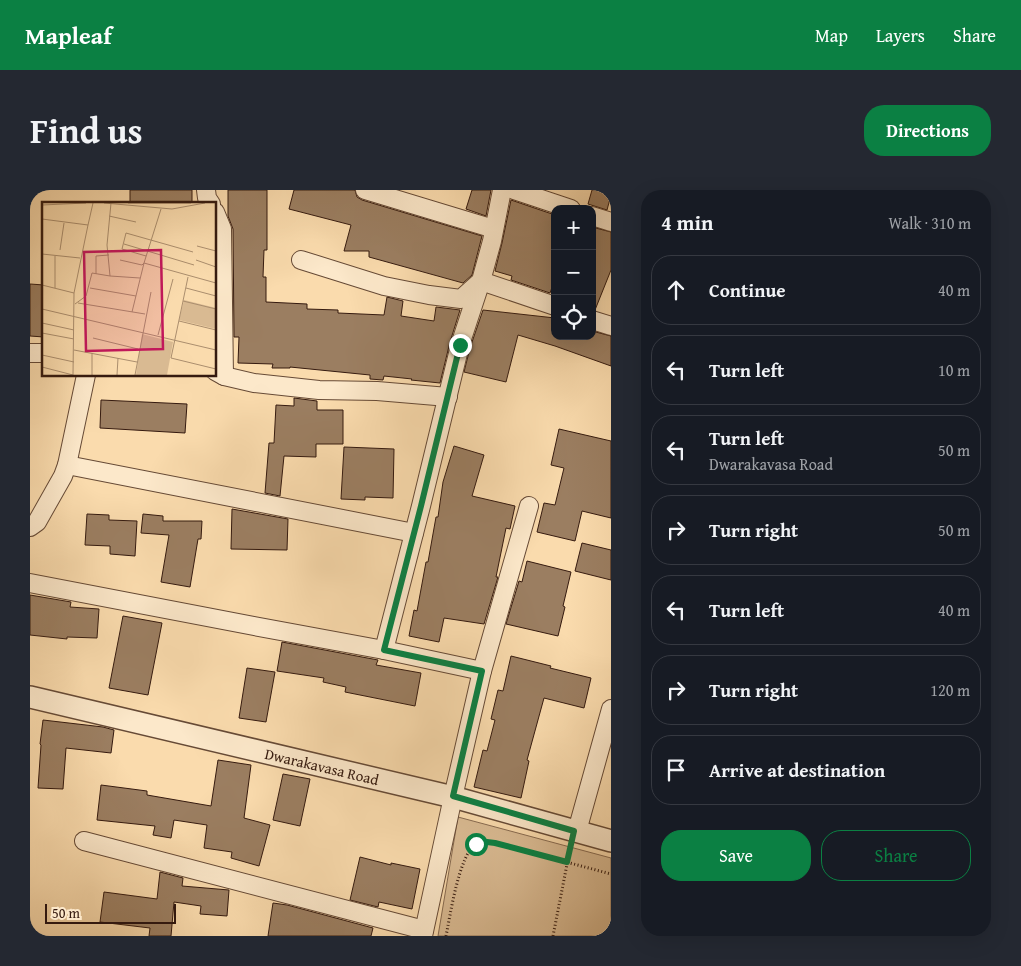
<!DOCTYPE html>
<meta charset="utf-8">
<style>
body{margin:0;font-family:"Gentium Book Plus",serif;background:#242831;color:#f1f3f6}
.controls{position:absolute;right:15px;top:15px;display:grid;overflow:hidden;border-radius:10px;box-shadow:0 5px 20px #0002}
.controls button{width:45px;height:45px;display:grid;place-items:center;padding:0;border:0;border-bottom:1px solid #363941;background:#171b24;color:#f1f3f6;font:25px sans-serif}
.scale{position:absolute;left:15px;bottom:12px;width:131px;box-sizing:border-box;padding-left:5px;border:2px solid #351a0f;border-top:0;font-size:14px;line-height:18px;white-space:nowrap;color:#351a0f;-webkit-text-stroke:4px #fce8ca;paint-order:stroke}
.stop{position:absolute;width:15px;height:15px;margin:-11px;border:4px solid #0b8043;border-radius:50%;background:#fff}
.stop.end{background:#0b8043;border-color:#fff;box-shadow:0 1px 5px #0008}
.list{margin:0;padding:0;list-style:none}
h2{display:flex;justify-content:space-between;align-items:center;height:65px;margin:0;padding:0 20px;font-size:21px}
h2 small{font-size:16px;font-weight:400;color:#9ea1a6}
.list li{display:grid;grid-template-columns:32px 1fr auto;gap:15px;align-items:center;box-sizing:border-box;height:70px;margin:0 10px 10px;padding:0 10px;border:1px solid #363941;border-radius:20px}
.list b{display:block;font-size:19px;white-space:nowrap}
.list p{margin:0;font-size:16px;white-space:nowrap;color:#9ea1a6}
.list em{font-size:16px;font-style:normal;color:#9ea1a6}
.actions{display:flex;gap:10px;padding:15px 20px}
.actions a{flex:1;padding:11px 0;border:1px solid #0b8043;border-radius:20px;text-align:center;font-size:18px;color:#0b8043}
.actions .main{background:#0b8043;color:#fff}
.icon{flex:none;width:28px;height:28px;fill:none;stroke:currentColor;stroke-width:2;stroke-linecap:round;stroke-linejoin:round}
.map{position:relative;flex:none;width:581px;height:746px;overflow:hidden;border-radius:20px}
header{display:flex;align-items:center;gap:30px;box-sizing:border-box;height:70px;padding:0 25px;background:#0b8043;color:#fff}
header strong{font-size:24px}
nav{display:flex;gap:28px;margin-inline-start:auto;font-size:18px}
.intro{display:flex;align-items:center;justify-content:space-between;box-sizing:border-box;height:120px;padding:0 30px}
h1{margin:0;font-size:35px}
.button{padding:12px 22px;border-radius:20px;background:#0b8043;color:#fff;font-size:18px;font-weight:700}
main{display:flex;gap:30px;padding:0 30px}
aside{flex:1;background:#171b24;border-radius:20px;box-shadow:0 5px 20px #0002}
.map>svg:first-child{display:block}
</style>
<header>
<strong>Mapleaf</strong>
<nav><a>Map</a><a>Layers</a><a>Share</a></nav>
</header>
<div class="intro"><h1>Find us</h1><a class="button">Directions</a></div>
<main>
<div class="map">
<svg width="581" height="746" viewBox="0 0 581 746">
<rect width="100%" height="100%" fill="#fadbad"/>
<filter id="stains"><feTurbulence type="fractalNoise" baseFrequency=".004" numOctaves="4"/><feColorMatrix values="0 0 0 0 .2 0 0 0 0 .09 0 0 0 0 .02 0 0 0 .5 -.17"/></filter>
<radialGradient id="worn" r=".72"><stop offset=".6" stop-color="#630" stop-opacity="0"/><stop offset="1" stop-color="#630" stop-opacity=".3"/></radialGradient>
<polygon fill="#d9ba92" stroke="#876a50" points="428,627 581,668 581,746 408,746"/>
<g fill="#9b7e61" stroke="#351a0f">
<rect x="100" y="0" width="62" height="14"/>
<polygon points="198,0 237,0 237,60 234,60 233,87 236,87 236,112 277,114 277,119 308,120 308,123 354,125 357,107 373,111 371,126 404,131 406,117 430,120 420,152 410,193 381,190 382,189 354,186 353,190 340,189 340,185 260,177 260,178 242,178 243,174 208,173 209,147 204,147 203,39 198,26"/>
<polygon points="264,0 325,0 327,7 332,10 452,46 442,85 433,93 339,67 339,61 314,61 321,35 259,19"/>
<polygon points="442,0 461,0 456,26 436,19"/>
<polygon points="562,0 581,0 581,5 577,20 558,14"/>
<polygon points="481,10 525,25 525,89 520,103 481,90 482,86 465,81 472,53"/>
<polygon points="562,37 581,42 581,80 565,120 562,120"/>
<polygon points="0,94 14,95 14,147 0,146"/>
<polygon points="453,120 525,128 525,146 562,146 562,141 581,146 581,176 525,156 488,145 476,192 434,182 440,158"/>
<polygon points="264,208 287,211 287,220 313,220 313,254 286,254 286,267 254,266 250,306 235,303 239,253 244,253 246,215 264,216"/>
<polygon points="71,210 157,214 155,243 70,238"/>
<polygon points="529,239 581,251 581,328 552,321 545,351 507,342 514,313 525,315 534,278 521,275"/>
<polygon points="424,256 454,265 442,306 485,316 480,339 476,338 466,387 468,387 454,434 414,428 409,452 379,446 384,420 387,421 396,372 398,372 406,327 408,327 413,292"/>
<polygon points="314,257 364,259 363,308 335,307 335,310 311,309"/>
<polygon points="202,319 258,329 257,360 201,359"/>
<polygon points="57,324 79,325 79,330 107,331 105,366 80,364 80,356 55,355"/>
<polygon points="113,324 133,326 133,331 172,331 171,349 168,349 160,397 131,392 139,345 111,343"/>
<polygon points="552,353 581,360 581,390 545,381"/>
<polygon points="497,371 541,382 533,416 535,417 528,446 476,434 489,391 492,392"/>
<polygon points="0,405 41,412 40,417 69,419 67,448 37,447 37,449 0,445"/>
<polygon points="93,426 132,433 118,505 79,498"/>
<polygon points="252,452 348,470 346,475 391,483 385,516 315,502 316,497 293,492 294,488 247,481"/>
<polygon points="481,466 521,476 520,478 561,488 554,518 514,508 497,570 499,571 491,608 444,597 453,560 457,561 465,530 461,529 468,500 473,501"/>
<polygon points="217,478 245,482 236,532 209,528"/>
<polygon points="13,530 73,537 84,540 81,563 36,558 33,599 8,598 11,555 10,554"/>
<polygon points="188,570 221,575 214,628 240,635 229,676 201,668 202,662 174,658 177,635 144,630 141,648 123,645 125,636 67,630 71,595 117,601 117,605 181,616"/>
<polygon points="253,584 280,589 270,636 243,630"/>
<polygon points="330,667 361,675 361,673 390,679 382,719 349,712 348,717 320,710"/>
<polygon points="130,682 153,688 152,696 199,700 197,726 170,724 171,716 144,712 141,746 119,746 120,738 70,732 74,702 127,709"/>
<polygon points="243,713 257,715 343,738 341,746 238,746"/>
</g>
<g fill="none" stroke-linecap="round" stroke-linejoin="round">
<g stroke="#664a36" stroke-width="20">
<g id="minor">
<polyline points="176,0 177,8 181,14"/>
<polyline points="335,0 464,39"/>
<polyline points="484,0 541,19"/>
<polyline points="185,22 192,39 194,186 185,181"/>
<polyline points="562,26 581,32"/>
<polyline points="271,70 354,96 399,105 431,109 451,91 462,51 472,0"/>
<polyline points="562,130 581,136"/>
<polyline points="0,163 14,163"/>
<polyline points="194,186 224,193 289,200 347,201 418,207"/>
<polyline points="37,275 384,343"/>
<polyline points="0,337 7,332 33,286 37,275 56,185"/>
<polyline points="0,393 224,436 354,460 452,481"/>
<polyline points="354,460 391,316 430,155 451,91 525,116"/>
<polyline points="547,641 581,519"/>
<polyline points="54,651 394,740"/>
<polyline points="393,746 423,607 452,481 499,316"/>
</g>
</g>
<g stroke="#664a36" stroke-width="24">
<g id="tertiary">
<path id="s1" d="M0 507 423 607 581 651"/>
</g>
</g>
<g stroke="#351a0f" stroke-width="3" stroke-dasharray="1 2.5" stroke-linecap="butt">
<path d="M416 746C420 727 429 664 446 654 452 651 459 652 465 653L581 684"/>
<polyline points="523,746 540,659"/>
</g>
<use href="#minor" stroke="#fce8ca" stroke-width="18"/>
<use href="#tertiary" stroke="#fce8ca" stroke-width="21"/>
</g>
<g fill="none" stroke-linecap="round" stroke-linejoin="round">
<polyline stroke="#0b8043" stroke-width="6" points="430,155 391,316 354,460 452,481 423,606 544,641 537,672 465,653 457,652 446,654"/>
</g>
<g text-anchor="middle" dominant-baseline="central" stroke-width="4.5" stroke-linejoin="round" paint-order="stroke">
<g font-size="15" fill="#351a0f" stroke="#fce8ca">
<text stroke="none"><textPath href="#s1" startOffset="300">Dwarakavasa Road</textPath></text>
</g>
</g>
<g transform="translate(12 12)">
<rect width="174" height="174" fill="#fadbad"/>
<path d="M142 98 174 106V127L137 118ZM100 132 131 140 125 173H94Z" fill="#d9ba92"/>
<path fill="none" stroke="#ab8e6e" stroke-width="1" d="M62 1 130 7 163 1M86 1H149M0 3 44 1M67 14 94 20M0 17 46 23 51 1M82 42 152 63M155 44 174 49M18 48 22 21M0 52 38 56M13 54V86M104 54 80 47 84 31 151 50M78 58 100 63 102 61 119 7M154 58 174 65M54 72V54L67 53M68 74 98 76M0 83 32 91M48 86 94 94M144 86 174 94M141 99 146 75M36 101 103 112M33 102 44 94 50 71 68 74 65 43 69 1M0 107 174 148M174 107 141 99 129 156 174 167M90 110 102 61 174 81M137 119 174 128M0 121 32 128M0 131 32 137M116 133 131 77M51 136 96 147M32 148 95 160M0 153 32 160M0 165 31 173M31 173 32 91 46 23M50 173V151M75 173 76 156M93 173 109 90"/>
<path fill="#c2185b" fill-opacity="0.15" stroke="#c2185b" stroke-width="2.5" d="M119 48 121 147 44 149 42 50Z"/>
<rect width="174" height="174" fill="none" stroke="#351a0f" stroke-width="2.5"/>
</g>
<rect width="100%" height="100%" filter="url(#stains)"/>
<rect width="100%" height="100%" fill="url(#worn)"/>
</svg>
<div class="controls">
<button>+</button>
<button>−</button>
<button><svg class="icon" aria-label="locate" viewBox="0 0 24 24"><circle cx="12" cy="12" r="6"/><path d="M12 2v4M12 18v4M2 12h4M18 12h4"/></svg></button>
</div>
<div class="scale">50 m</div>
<div class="stop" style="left:446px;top:654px"></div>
<div class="stop end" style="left:430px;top:155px"></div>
</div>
<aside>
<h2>4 min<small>Walk · 310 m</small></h2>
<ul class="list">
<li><svg class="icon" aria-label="ahead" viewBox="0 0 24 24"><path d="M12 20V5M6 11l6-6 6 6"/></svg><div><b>Continue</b></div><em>40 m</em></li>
<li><svg class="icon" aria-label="left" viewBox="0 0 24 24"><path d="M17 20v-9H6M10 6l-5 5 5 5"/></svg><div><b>Turn left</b></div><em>10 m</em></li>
<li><svg class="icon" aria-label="left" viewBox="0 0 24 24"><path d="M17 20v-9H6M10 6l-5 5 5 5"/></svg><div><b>Turn left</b><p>Dwarakavasa Road</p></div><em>50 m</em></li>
<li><svg class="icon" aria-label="right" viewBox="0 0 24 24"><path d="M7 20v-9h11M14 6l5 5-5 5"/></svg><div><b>Turn right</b></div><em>50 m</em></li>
<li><svg class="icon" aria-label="left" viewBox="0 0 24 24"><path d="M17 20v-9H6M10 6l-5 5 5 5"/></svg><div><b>Turn left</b></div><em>40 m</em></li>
<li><svg class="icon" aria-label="right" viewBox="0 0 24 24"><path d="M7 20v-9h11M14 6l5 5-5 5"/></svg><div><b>Turn right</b></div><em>120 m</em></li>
<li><svg class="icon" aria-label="arrive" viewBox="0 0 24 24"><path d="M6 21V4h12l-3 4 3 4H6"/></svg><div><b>Arrive at destination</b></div></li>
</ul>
<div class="actions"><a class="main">Save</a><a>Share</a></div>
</aside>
</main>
